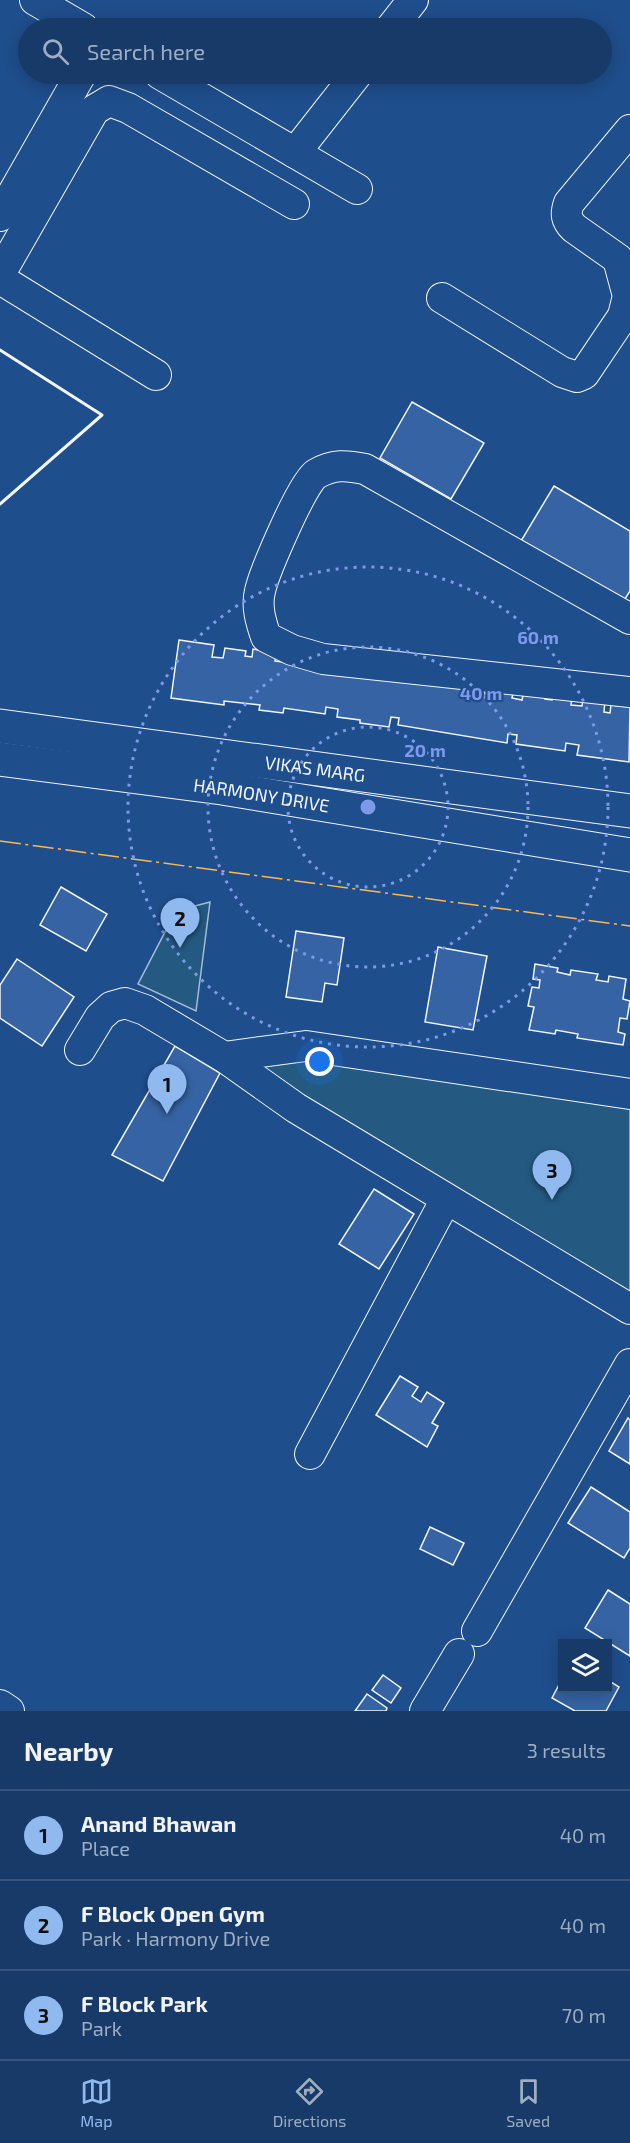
<!DOCTYPE html>
<meta charset="utf-8">
<style>
body{margin:0;font-family:"Exo 2",sans-serif;background:#20416f;color:#f1f3f6}
.controls{position:absolute;right:18px;bottom:18px;display:grid;overflow:hidden;border-radius:0px;box-shadow:0 3px 15px #0003}
.controls button{width:54px;height:54px;display:grid;place-items:center;padding:0;border:0;border-bottom:2px solid #36547d;background:#173a69;color:#f1f3f6;font:30px sans-serif}
.you{position:absolute;left:320px;top:1062px;width:21px;height:21px;margin:-15px;border:4px solid #fff;border-radius:50%;background:#1a73e8;box-shadow:0 0 0 9px #1a73e833}
.badge{display:grid;place-items:center;width:39px;height:39px;border-radius:50%;background:#90b9f0;color:#111;font-size:20px;font-weight:700}
.pin{position:absolute;translate:-50% -50px;filter:drop-shadow(0 2px 3px #0008)}
.pin::after{content:'';position:absolute;top:32px;width:21px;height:18px;background:inherit;clip-path:polygon(0 0,100% 0,50% 100%)}
.list{margin:0;padding:0;list-style:none}
h2{display:flex;justify-content:space-between;align-items:center;height:78px;margin:0;padding:0 24px;font-size:26px}
h2 small{font-size:20px;font-weight:400;color:#9eadc0}
.list li{display:grid;grid-template-columns:39px 1fr auto;gap:18px;align-items:center;box-sizing:border-box;height:90px;padding:0 24px;border-top:2px solid #36547d}
.list b{display:block;font-size:22px;white-space:nowrap}
.list p{margin:0;font-size:20px;white-space:nowrap;color:#9eadc0}
.list em{font-size:20px;font-style:normal;color:#9eadc0}
.icon{flex:none;width:33px;height:33px;fill:none;stroke:currentColor;stroke-width:2;stroke-linecap:round;stroke-linejoin:round}
.map{position:relative;flex:none;width:630px;height:1711px;overflow:hidden}
.search{position:absolute;background:#173a69;box-shadow:0 3px 15px #0003;left:18px;right:18px;top:18px;height:66px;display:flex;align-items:center;gap:15px;box-sizing:border-box;padding:0 21px;border-radius:33px;color:#9eadc0;font-size:22px}
.sheet{height:348px;background:#173a69}
nav{display:flex;justify-content:space-around;align-items:center;box-sizing:border-box;height:84px;border-top:2px solid #36547d;background:#173a69;font-size:16px;color:#9eadc0}
nav a{display:grid;justify-items:center;gap:3px}
nav .on{color:#90b9f0}
.map>svg:first-child{display:block}
</style>
<div class="map">
<svg width="630" height="1711" viewBox="0 0 630 1711">
<rect width="100%" height="100%" fill="#1f4e8c"/>
<g fill="#245a82" stroke="#a8bbd7" stroke-width="1.5">
<polygon points="210,902 196,1011 138,984 176,911"/>
<polygon points="302,1054 630,1105 630,1295 247,1061"/>
</g>
<g fill="#3563a3" stroke="#f2f6ff" stroke-width="1.5">
<polygon points="412,402 484,443 451,499 380,458"/>
<polygon points="554,486 630,531 630,591 623,602 521,541"/>
<polygon points="179,640 214,645 212,657 223,658 225,648 246,651 245,656 252,657 253,649 276,653 275,661 283,662 284,654 486,685 485,694 491,695 492,685 514,688 512,698 522,700 524,690 546,693 545,699 552,700 552,696 572,699 571,705 582,706 583,698 605,701 604,712 610,713 611,705 630,707 629,762 577,755 579,745 566,743 565,751 516,744 517,735 508,734 507,743 398,725 399,718 391,717 389,727 360,723 360,720 337,717 338,709 326,707 325,714 284,708 283,713 259,710 260,705 224,701 224,705 171,698"/>
<polygon points="61,887 107,914 86,951 40,925"/>
<polygon points="296,931 344,938 337,985 325,983 322,1002 286,997"/>
<polygon points="438,947 487,956 473,1030 425,1022"/>
<polygon points="17,959 74,997 42,1046 0,1018 0,985"/>
<polygon points="535,964 558,968 557,972 570,975 571,970 598,974 596,980 608,982 609,976 626,979 623,999 630,1001 627,1019 620,1018 618,1032 625,1034 623,1045 577,1038 578,1034 556,1030 555,1034 529,1030 534,1007 528,1006 532,987 539,988 540,980 533,979"/>
<polygon points="175,1046 220,1073 163,1181 112,1155"/>
<polygon points="374,1189 414,1214 379,1269 339,1244"/>
<polygon points="400,1376 418,1387 412,1396 421,1402 427,1392 444,1403 432,1423 438,1426 427,1447 376,1415"/>
<polygon points="628,1418 630,1420 630,1464 609,1451"/>
<polygon points="591,1487 630,1512 630,1548 624,1558 568,1523"/>
<polygon points="430,1527 464,1543 453,1565 420,1549"/>
<polygon points="608,1590 630,1604 630,1656 585,1628"/>
<polygon points="383,1675 401,1688 391,1703 372,1690"/>
<polygon points="562,1679 562,1688 608,1688 608,1680 619,1687 606,1711 575,1711 552,1698"/>
<polygon points="367,1694 387,1708 386,1711 355,1711"/>
</g>
<g fill="none" stroke-linecap="round" stroke-linejoin="round">
<g stroke="#f2f6ff" stroke-width="32">
<g id="minor">
<polyline points="35,0 83,28"/>
<polyline points="391,28 413,0"/>
<polyline points="160,74 357,189"/>
<polyline points="295,153 357,74"/>
<polyline points="0,216 81,74"/>
<polyline points="0,274 94,110 109,101 128,108 294,204"/>
<polyline points="0,279 156,375"/>
<path d="M442 298 562 372 577 377 584 374 623 316 628 296 618 259 574 228C566 220 565 214 569 203L630 130"/>
<path d="M630 619 365 469C346 465 333 464 316 474 303 481 264 573 260 591 256 607 261 622 266 637L292 650 323 659 630 692"/>
<polyline points="80,1050 100,1017 111,1007 125,1003 145,1010 224,1057 296,1108 630,1309"/>
<polyline points="224,1057 306,1046 630,1094"/>
<polyline points="310,1454 446,1199"/>
<polyline points="477,1631 630,1364"/>
<polyline points="0,1705 9,1711"/>
<polyline points="425,1711 459,1654"/>
</g>
</g>
<g stroke="#f2f6ff" stroke-width="35">
<g id="major">
<path id="s1" d="M0 726 630 811"/>
<path id="s2" d="M0 759 222 788 630 855"/>
</g>
</g>
<use href="#minor" stroke="#1f4e8c" stroke-width="30"/>
<use href="#major" stroke="#1f4e8c" stroke-width="33"/>
<polyline stroke="#f2f6ff" stroke-width="3" points="0,350 102,415 0,504"/>
<polyline stroke="#ffb74d" stroke-width="1.5" stroke-dasharray="21 4.5 3 4.5" stroke-linecap="butt" points="0,841 630,926"/>
</g>
<g fill="none" stroke="#7d9aea" stroke-width="3" stroke-dasharray="3 6">
<circle cx="368" cy="807" r="80"/>
<circle cx="368" cy="807" r="160"/>
<circle cx="368" cy="807" r="240"/>
</g>
<g text-anchor="middle" dominant-baseline="central" stroke-width="4.5" stroke-linejoin="round" paint-order="stroke">
<g font-size="18" fill="#f2f6ff" stroke="#1f4e8c">
<text stroke="none"><textPath href="#s1" startOffset="318">VIKAS MARG</textPath></text>
<text stroke="none"><textPath href="#s2" startOffset="264">HARMONY DRIVE</textPath></text>
</g>
</g>
<circle cx="368" cy="807" r="9" fill="#7d9aea" stroke="#1f4e8c" stroke-width="3"/>
<g font-size="18" text-anchor="middle" font-weight="bold" fill="#7d9aea" stroke="#1f4e8c" stroke-width="4.5" stroke-linejoin="round" paint-order="stroke">
<text x="538" y="644">60 m</text>
<text x="481" y="700">40 m</text>
<text x="425" y="757">20 m</text>
</g>
</svg>
<div class="controls">
<button><svg class="icon" aria-label="layers" viewBox="0 0 24 24"><path d="M12 4l9 5-9 5-9-5zM3 14l9 5 9-5"/></svg></button>
</div>
<div class="you"></div>
<div class="pin badge" style="left:167px;top:1114px">1</div>
<div class="pin badge" style="left:180px;top:948px">2</div>
<div class="pin badge" style="left:552px;top:1200px">3</div>
<div class="search"><svg class="icon" aria-label="search" viewBox="0 0 24 24"><circle cx="10" cy="10" r="6"/><path d="M15 15l6 6"/></svg>Search here</div>
</div>
<section class="sheet">
<h2>Nearby<small>3 results</small></h2>
<ul class="list">
<li><span class="badge">1</span><div><b>Anand Bhawan</b><p>Place</p></div><em>40 m</em></li>
<li><span class="badge">2</span><div><b>F Block Open Gym</b><p>Park · Harmony Drive</p></div><em>40 m</em></li>
<li><span class="badge">3</span><div><b>F Block Park</b><p>Park</p></div><em>70 m</em></li>
</ul>
</section>
<nav>
<a class="on"><svg class="icon" aria-label="map" viewBox="0 0 24 24"><path d="M3 6l6-2 6 2 6-2v14l-6 2-6-2-6 2zM9 4v14M15 6v14"/></svg>Map</a>
<a><svg class="icon" aria-label="directions" viewBox="0 0 24 24"><path d="M12 3l9 9-9 9-9-9zM9 14v-3h6M13 9l2 2-2 2"/></svg>Directions</a>
<a><svg class="icon" aria-label="saved" viewBox="0 0 24 24"><path d="M7 4h10v16l-5-4-5 4z"/></svg>Saved</a>
</nav>
